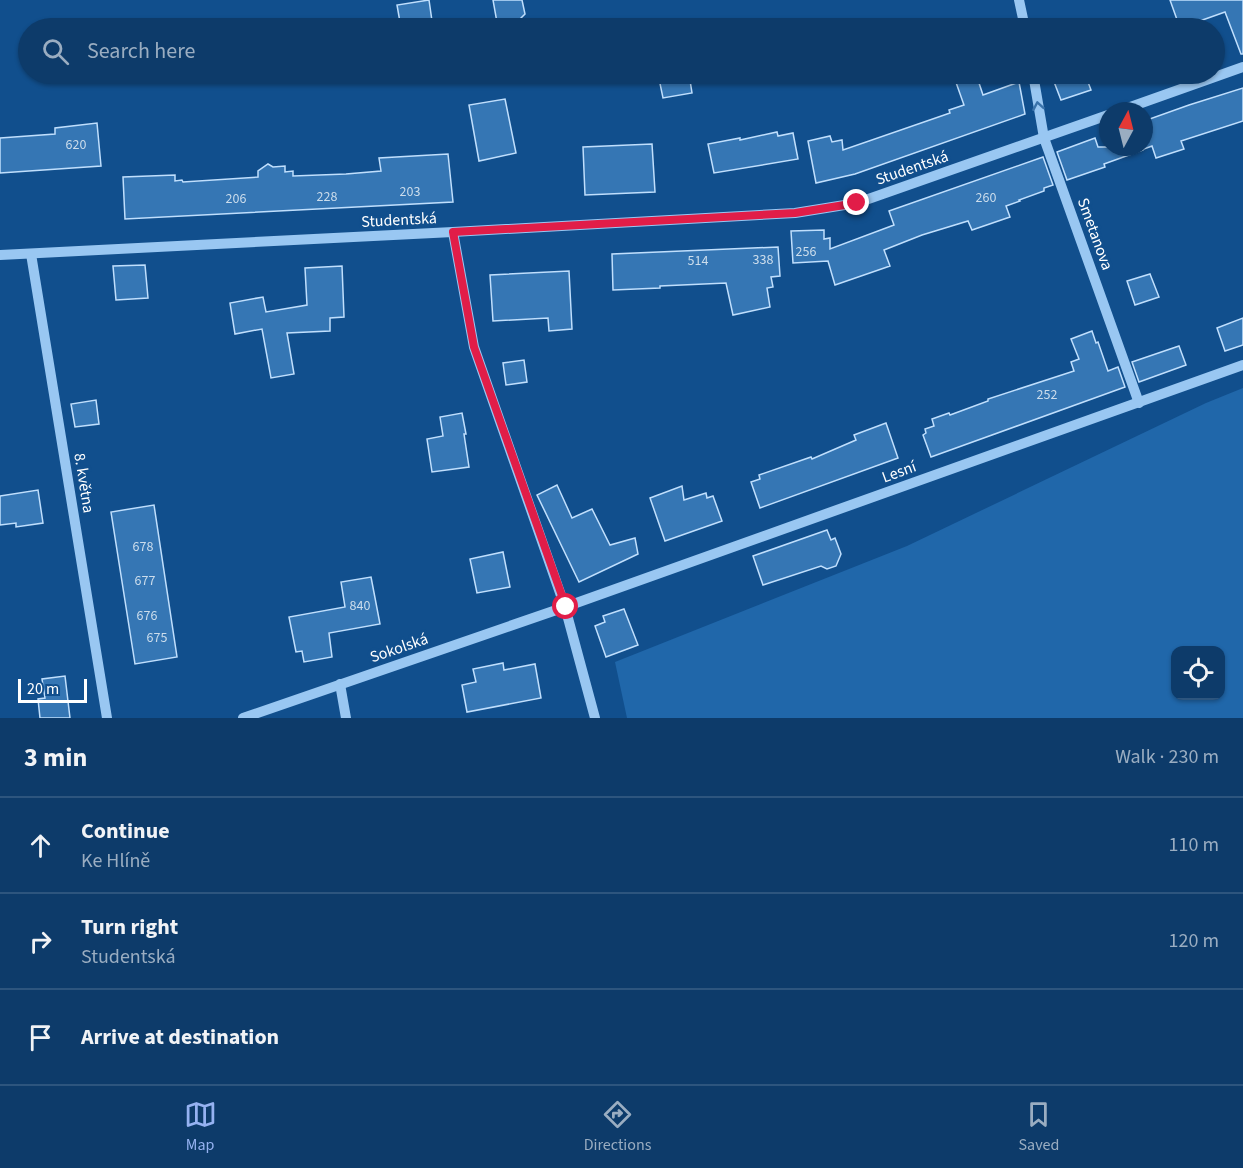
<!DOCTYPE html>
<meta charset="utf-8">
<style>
body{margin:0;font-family:"Source Sans 3",sans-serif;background:#164270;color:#f1f3f6}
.controls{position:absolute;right:18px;bottom:18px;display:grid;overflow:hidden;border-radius:12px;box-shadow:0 2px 4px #0004}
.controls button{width:54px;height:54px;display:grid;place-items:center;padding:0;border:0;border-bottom:2px solid #2d557e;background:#0d3b6a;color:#f1f3f6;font:30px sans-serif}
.compass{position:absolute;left:1099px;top:102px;width:54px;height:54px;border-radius:50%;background:#0d3b6a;box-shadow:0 2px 4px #0004;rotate:7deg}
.scale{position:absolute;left:18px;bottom:15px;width:69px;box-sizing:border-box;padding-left:6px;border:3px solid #fff;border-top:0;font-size:16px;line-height:21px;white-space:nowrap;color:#fff;-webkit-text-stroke:4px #114f8d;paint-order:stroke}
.stop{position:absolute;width:18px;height:18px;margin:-14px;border:4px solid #e11d48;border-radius:50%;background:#fff}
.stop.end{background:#e11d48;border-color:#fff;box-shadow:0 2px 6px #0008}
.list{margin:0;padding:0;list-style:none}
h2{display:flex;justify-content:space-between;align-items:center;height:78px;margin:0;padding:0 24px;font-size:26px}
h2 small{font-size:20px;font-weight:400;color:#9aadc1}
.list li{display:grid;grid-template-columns:39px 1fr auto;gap:18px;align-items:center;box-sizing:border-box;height:96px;padding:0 24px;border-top:2px solid #2d557e}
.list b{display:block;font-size:22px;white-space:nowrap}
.list p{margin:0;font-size:20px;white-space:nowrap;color:#9aadc1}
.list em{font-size:20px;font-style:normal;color:#9aadc1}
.icon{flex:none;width:33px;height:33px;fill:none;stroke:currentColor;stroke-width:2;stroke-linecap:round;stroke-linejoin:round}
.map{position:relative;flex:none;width:1243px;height:718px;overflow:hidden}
.search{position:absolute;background:#0d3b6a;box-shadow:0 2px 4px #0004;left:18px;right:18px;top:18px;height:66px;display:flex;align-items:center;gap:15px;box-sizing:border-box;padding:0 21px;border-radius:33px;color:#9aadc1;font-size:22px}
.sheet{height:366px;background:#0d3b6a}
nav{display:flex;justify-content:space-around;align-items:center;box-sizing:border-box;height:84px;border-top:2px solid #2d557e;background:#0d3b6a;font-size:16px;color:#9aadc1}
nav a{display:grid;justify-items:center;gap:3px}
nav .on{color:#95b2f1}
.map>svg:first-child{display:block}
</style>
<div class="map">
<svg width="1243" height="718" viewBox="0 0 1243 718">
<rect width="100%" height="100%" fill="#114f8d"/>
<path fill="#2067aa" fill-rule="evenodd" d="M1243 388V718H627L615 662 907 546 1206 403ZM1176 650H1220V696H1176Z"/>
<g fill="#3576b4" stroke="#c0dffd" stroke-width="1.5">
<polygon points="429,0 433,28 401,28 397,5"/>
<polygon points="493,0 522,0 525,14 518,21 520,28 498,28"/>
<polygon points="1170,0 1243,0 1243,54 1241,54 1225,12 1180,28"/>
<polygon points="658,74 689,74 692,93 663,98"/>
<polygon points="953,74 976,74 983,95 1019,82 1025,114 855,174 816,183 808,141 830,136 832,142 842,140 843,150 950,113 949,110 964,105"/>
<polygon points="1051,74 1085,74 1091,90 1061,100"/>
<polygon points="1243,88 1243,121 1181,141 1184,149 1156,158 1152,146 1144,149 1144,121 1189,105"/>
<polygon points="505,99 516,153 479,161 469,105"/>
<polygon points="97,123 101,166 0,173 0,138 55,134 55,128"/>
<polygon points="777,132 778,136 793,133 798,159 714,173 708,144 740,138 740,140"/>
<polygon points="1095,138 1098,147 1143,147 1143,150 1104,164 1105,167 1067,180 1057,152"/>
<polygon points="652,144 655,192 585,195 583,147"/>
<polygon points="448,154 453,202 125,219 123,177 175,175 175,181 182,180 183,182 258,177 258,171 268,164 273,167 285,166 285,172 293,171 293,176 346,174 381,171 379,158"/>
<polygon points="1043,157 1053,185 1044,188 1044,191 1019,200 1020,201 1006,206 1010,217 972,230 968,221 922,235 884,250 890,266 835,285 828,261 793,263 791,231 824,230 824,239 830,238 830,249 894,225 889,211"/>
<polygon points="778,247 780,276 771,277 773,287 767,288 770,307 733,315 726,283 660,286 660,288 613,290 612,254"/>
<polygon points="145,265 148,298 116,300 113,266"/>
<polygon points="342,266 344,317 330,318 330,331 287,333 294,374 271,378 262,329 235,334 230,303 263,297 266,312 307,305 305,268"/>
<polygon points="569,271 572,329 549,331 548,318 493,321 490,275"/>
<polygon points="1150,274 1159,297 1135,305 1127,281"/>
<polygon points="1243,318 1243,345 1225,351 1217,328"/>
<polygon points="1092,331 1096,343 1098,342 1108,371 1118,367 1125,387 931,457 923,435 926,433 925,429 934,426 932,419 949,413 950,415 988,401 988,399 1074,371 1071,362 1079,359 1071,339"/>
<polygon points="1179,346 1186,365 1139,382 1132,362"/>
<polygon points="524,360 527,382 506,385 503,363"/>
<polygon points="96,400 99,424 75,427 71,404"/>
<polygon points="462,413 466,434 464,434 469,467 432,472 427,439 443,436 440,417"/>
<polygon points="886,423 898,458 760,508 751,482 760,479 759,475 811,457 812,459 856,440 854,435"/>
<polygon points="557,485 572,518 592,509 610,545 635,538 638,554 579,582 537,495"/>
<polygon points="682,486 684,500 706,493 707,498 713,496 722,521 665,541 650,498"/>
<polygon points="38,490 43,523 16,527 16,523 0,525 0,496"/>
<polygon points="154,505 177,657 135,664 111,512"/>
<polygon points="827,530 831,540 835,538 841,554 836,566 827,569 821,566 763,585 753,556"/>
<polygon points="503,552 510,587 477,593 470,559"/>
<polygon points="371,577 380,624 329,633 332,657 304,662 302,651 296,652 289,617 345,607 341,582"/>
<polygon points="624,609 638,645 606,657 595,626 605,622 603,616"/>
<polygon points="503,663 504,670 535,664 541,698 467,712 462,685 476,682 473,669"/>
<polygon points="65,676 70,718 40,718 38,699 45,698 42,679"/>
</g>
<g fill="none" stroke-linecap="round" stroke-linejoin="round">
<g stroke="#99c7f2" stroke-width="10">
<polyline points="1019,0 1025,28"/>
<polyline points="1033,74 1044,138 1139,403"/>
<polyline points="1119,111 1243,67"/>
<polyline points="453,232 474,347 565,607 595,718"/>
<polyline points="31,254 107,718"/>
<polyline points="0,255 453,232 795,213 857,203 1108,115"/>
<polyline points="340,684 346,718"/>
<polyline points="243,718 565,607 1243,365"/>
</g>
</g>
<defs><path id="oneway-chevron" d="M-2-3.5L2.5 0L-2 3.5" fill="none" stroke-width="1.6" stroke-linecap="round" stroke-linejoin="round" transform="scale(1.5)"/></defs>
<use stroke="#3a73ab" href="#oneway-chevron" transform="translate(1038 106) rotate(-100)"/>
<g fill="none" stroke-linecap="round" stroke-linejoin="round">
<polyline stroke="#e11d48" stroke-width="8" points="566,607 474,347 453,232 795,213 857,203"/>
</g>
<g text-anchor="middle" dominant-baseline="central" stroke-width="6" stroke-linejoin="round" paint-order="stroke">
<g font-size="14" fill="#ccddec">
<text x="76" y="145">620</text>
<text x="410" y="192">203</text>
<text x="327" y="197">228</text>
<text x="986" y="198">260</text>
<text x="236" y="199">206</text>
<text x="806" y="252">256</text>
<text x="763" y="260">338</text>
<text x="698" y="261">514</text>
<text x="1047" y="395">252</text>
<text x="143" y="547">678</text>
<text x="145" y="581">677</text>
<text x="360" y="606">840</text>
<text x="147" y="616">676</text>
<text x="157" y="638">675</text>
</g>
<g font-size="16" fill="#fff" stroke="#114f8d">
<text transform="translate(912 168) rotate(-19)">Studentská</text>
<text transform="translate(399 220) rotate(-3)">Studentská</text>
<text transform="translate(1095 234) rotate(70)">Smetanova</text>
<text transform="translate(899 472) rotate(-20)">Lesní</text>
<text transform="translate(84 483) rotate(81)">8. května</text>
<text transform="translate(399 648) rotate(-19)">Sokolská</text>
</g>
</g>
</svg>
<div class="controls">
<button><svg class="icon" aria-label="locate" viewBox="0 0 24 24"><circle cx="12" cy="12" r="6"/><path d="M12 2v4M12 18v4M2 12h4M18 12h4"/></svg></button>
</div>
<svg class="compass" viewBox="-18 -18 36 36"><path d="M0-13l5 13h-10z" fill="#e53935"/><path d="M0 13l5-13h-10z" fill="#9aadc1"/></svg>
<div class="scale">20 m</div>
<div class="stop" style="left:566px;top:607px"></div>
<div class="stop end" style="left:857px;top:203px"></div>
<div class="search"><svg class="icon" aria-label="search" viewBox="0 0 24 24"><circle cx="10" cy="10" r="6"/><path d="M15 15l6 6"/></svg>Search here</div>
</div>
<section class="sheet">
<h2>3 min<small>Walk · 230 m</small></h2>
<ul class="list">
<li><svg class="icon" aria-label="ahead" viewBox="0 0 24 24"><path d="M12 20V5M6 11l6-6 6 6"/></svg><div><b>Continue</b><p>Ke Hlíně</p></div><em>110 m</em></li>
<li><svg class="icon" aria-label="right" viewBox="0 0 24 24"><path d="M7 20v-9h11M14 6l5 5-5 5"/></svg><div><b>Turn right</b><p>Studentská</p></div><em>120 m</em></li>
<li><svg class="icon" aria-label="arrive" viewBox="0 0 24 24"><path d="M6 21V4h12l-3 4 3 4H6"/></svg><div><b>Arrive at destination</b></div></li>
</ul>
</section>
<nav>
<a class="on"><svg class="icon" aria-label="map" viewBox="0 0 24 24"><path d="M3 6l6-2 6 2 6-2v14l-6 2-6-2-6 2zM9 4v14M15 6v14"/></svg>Map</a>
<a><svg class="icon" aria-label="directions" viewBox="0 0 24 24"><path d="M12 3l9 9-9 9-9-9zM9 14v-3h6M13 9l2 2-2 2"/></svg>Directions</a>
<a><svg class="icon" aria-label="saved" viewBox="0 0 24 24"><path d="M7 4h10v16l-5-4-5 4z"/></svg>Saved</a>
</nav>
